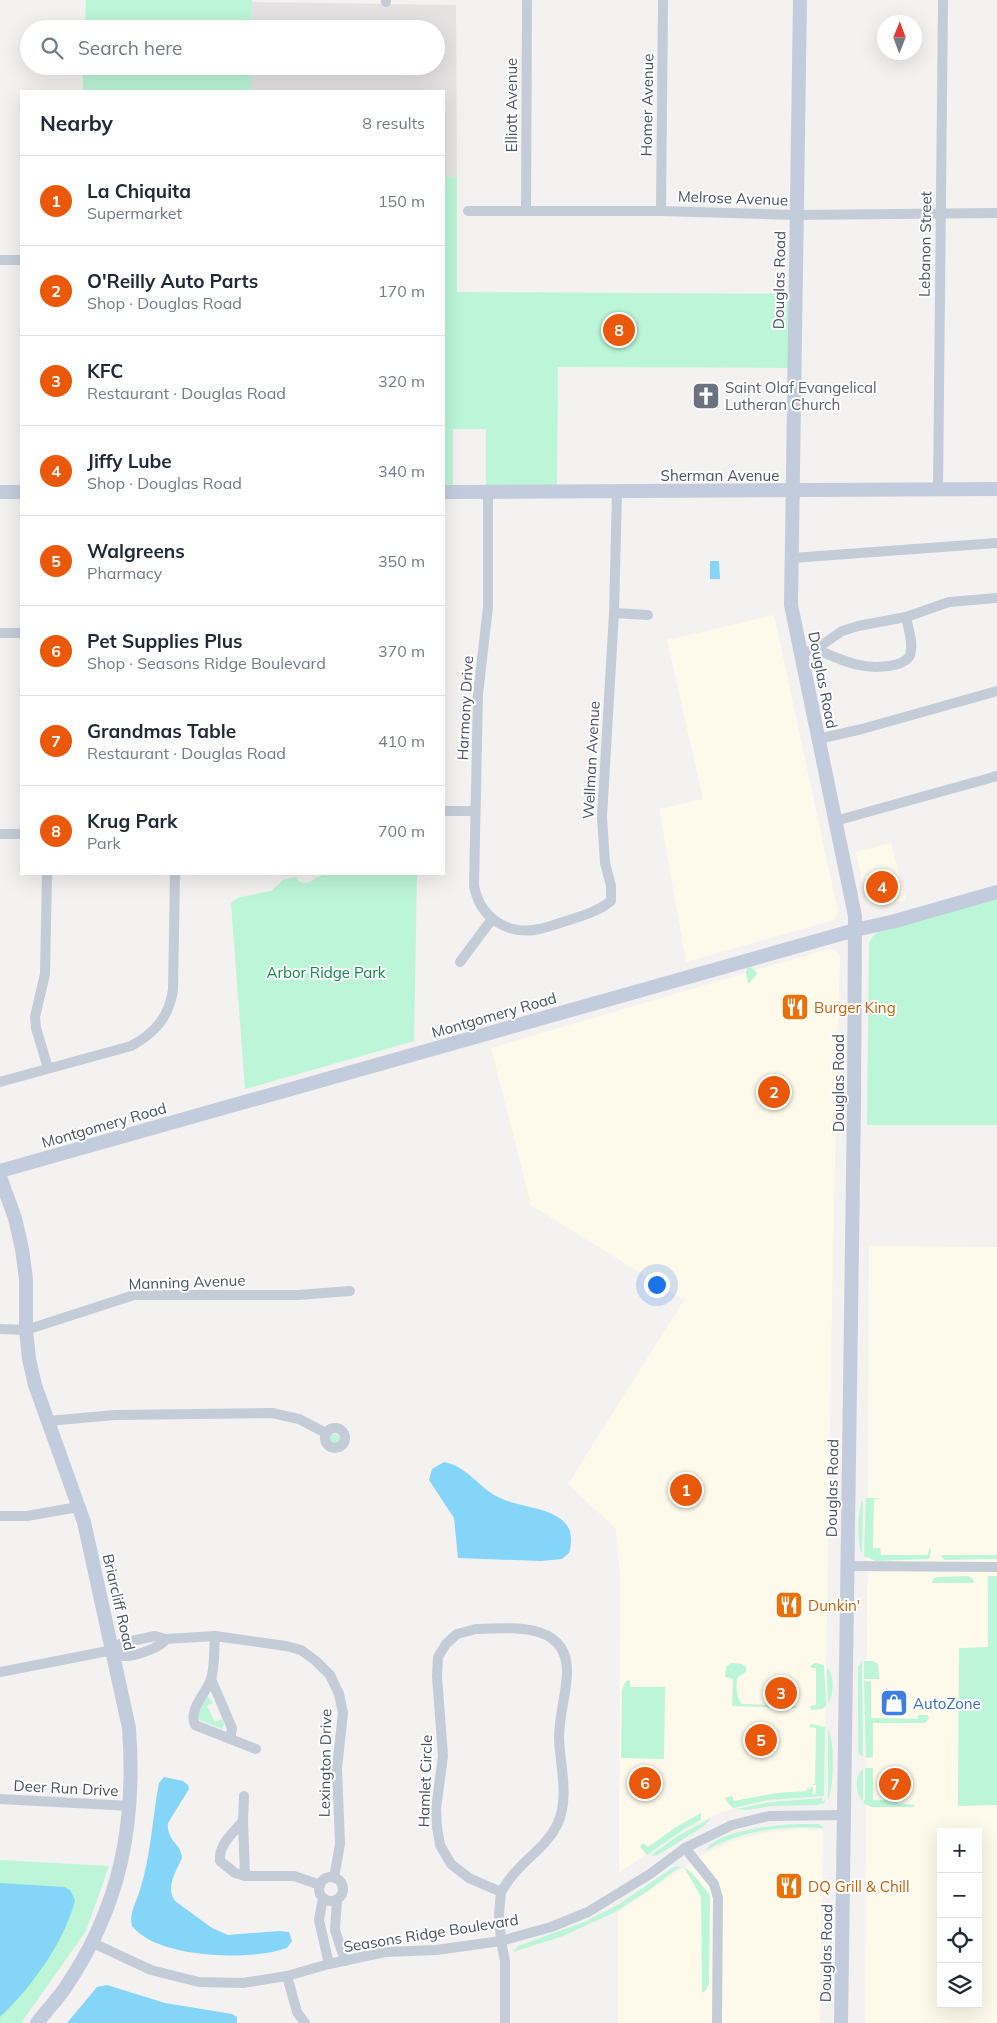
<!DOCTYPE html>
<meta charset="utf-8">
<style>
body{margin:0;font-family:Mulish,sans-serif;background:#f2f2f3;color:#1f2937}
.controls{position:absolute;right:15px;bottom:15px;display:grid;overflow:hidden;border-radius:0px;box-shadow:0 5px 20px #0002}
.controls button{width:45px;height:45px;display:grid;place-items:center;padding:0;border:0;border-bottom:1px solid #e0e1e3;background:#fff;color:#1f2937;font:25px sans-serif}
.compass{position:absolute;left:877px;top:15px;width:45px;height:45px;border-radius:50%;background:#fff;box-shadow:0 5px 20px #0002;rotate:1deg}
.you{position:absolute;left:656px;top:1284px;width:18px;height:18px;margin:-12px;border:4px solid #fff;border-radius:50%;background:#1a73e8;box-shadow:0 0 0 8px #1a73e833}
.badge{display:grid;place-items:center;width:32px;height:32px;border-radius:50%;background:#ea580c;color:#fff;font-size:16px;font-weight:700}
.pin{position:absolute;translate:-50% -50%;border:2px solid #fff;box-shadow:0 1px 5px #0006}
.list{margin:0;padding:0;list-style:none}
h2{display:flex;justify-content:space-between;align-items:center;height:65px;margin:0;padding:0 20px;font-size:21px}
h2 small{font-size:16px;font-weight:400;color:#747a83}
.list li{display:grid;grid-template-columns:32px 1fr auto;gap:15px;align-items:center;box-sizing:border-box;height:90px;padding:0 20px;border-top:1px solid #e0e1e3}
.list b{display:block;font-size:19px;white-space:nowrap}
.list p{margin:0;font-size:16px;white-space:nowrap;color:#747a83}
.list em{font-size:16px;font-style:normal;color:#747a83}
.icon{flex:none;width:28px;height:28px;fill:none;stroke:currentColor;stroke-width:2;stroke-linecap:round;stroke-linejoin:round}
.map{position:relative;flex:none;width:997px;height:2023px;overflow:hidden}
.search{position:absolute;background:#fff;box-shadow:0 5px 20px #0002;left:20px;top:20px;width:425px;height:55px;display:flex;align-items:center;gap:12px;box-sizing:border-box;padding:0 18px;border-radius:28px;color:#747a83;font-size:19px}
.panel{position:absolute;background:#fff;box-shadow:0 5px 20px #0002;left:20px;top:90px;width:425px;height:785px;border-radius:0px}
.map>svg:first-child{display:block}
</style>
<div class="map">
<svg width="997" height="2023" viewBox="0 0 997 2023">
<rect width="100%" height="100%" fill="#f4f1f1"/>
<g fill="#fefaeb" fill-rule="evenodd">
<polygon points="774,615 838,912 834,920 686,962 659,809 703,799 667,640"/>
<polygon points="891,843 906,900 876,908 866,901 856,852"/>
<polygon points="828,949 835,950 840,955 833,1245 824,1795 776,1798 735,1807 684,1828 619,1873 620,1576 616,1529 568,1484 684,1300 531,1205 491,1048"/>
<path d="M869 1246 997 1247V1576L988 1577V1648H959L958 1805H997V2023H865ZM941 1832H978V2004H941Z"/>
<polygon points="801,1829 823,1830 820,2023 618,2023 618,1912 708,1852 738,1839 768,1832"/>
</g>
<polygon fill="#e5e2e3" points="252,2 456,5 457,177 444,177 444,91 251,91 251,66 436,66 436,29 251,29"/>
<g fill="#bcf5d7">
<polygon points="86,0 252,0 251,29 85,29"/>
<rect x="83" y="66" width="168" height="25"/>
<polygon points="444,177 457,177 457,292 795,294 795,368 558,367 557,491 486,490 486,429 453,429 453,488 444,488"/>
<polygon points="324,874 417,874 414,1041 245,1089 231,903 240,897 271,891 283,880 296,877 300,882 307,883"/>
<polygon points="997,896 997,1125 867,1125 869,943 873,936 881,930"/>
<polygon points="751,967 757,973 756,976 748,984 746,973 747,968"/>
<circle cx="334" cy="1440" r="6"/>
<polygon points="866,1498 881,1498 874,1499 873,1548 880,1548 881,1555 928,1555 929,1548 931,1550 929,1559 876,1561 864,1556"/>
<path d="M863 1500 862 1554C857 1545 857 1508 863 1500Z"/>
<polygon points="941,1555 997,1555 997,1559 944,1560"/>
<polygon points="968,1576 973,1579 974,1583 932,1583 934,1578 939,1577"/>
<polygon points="988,1576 997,1576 997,1805 958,1806 959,1648 988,1647"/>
<polygon points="864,1661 873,1661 878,1664 879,1679 864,1679"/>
<polygon points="862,1662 863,1755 862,1757 859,1754 858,1748 858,1667"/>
<path d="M731 1663 742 1664 746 1667V1672C746 1672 740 1676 739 1676 734 1683 737 1699 742 1704L796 1706 797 1708 732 1706 733 1679 725 1677 726 1667Z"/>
<polygon points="815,1663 824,1665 826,1706 822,1709 811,1710 810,1706 816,1705 816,1668 812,1668 810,1666"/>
<path d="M827 1667C835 1677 834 1693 828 1704Z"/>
<polygon points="630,1680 630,1687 665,1687 664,1759 621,1758 622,1690 626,1681"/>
<polygon points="864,1681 871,1681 871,1718 918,1719 918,1715 927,1715 929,1718 925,1723 873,1723 873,1757 866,1758"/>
<path d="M207 1696 213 1703 207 1706 215 1722 222 1719 224 1724 222 1729 200 1720C194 1711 202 1704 207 1696Z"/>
<polygon points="811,1724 825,1727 824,1796 768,1800 733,1808 727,1802 725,1798 732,1796 734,1801 776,1793 807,1791 808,1786 809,1791 811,1787 813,1787 813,1795 816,1793 816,1785 809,1784 815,1784 816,1728 809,1727"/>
<path d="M828 1729C835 1740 834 1789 828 1799Z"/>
<polygon points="865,1768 873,1768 873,1800 896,1800 897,1803 915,1805 914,1807 871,1807 863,1803 865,1799"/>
<path d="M863 1769V1798L862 1801C856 1793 854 1775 863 1769Z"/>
<polygon points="822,1798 822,1802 825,1800 825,1802 818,1805 772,1806 747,1810 736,1809 772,1802"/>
<polygon points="701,1813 701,1820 684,1829 647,1855 640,1847 643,1843 648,1847 676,1827"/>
<polygon points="711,1818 704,1826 658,1855 650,1856 678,1836"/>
<path d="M802 1824H819L824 1828C782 1825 743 1830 705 1851 717 1830 780 1824 802 1824Z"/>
<polygon points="0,1860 109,1866 86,1931 21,2023 0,2023"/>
<polygon points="681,1866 646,1892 613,1913 563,1936 513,1952 518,1946 584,1922 616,1906 674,1867"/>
<polygon points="684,1867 692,1873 710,1895 709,1984 706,1990 702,1993 701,1897"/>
</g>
<g fill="#84d5f7">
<polygon points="710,561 719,561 720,579 710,579"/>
<path d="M444 1462C467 1466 478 1487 498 1497 523 1511 583 1505 569 1553L562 1559 541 1561 458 1558 454 1518 429 1480 432 1469Z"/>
<path d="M164 1777 183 1781 188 1785 189 1789 168 1823C166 1841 182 1844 182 1858 176 1872 165 1887 175 1901L212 1928 228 1935 279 1931 289 1932 292 1941 287 1948C250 1961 158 1959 132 1926 129 1915 135 1904 139 1893 151 1857 152 1820 159 1783Z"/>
<path d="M0 1883 64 1887 70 1890 75 1900C65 1941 31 1988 0 2017Z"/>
<polygon points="107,1985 165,2003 232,2014 237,2017 237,2023 67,2023 97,1987"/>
</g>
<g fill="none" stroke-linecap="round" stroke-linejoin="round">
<g stroke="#c4ccd7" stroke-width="10">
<polyline points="386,2 386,0"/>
<polyline points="468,211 661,211 796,215 997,213"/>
<polyline points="526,211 527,0"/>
<polyline points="661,211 663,0"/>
<polyline points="0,260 21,260"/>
<polyline points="938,489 943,0"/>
<path d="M488 493V607L478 694 474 886C480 918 508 936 540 929 548 927 557 924 566 921 582 916 597 912 611 901V886L605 863 602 817 614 613 617 492"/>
<polyline points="792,558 997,543"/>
<polyline points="614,613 648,615"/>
<polyline points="0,633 21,633"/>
<path d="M816 649C843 661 868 673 898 664 903 662 908 660 910 655 914 644 908 628 906 617"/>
<polyline points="801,653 816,649 842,631 858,626 906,617 949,602 997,598"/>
<polyline points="818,739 862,729 997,691"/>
<polyline points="444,811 475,811"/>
<polyline points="835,821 997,776"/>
<polyline points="0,834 21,834"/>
<polyline points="47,874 45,974 35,1017 36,1028 48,1068"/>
<polyline points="460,962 492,919"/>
<path d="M0 1082 131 1046C155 1033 169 1017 173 990L175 874"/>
<polyline points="0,1329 26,1330 134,1295 298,1295 350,1291"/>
<polyline points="48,1421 115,1415 272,1413 299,1419 326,1433"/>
<circle cx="335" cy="1438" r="10"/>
<polyline points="0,1516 27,1516 78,1507"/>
<polyline points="847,1566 997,1567"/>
<path d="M476 1629C511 1628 569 1621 567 1674 566 1695 559 1716 559 1738 560 1766 570 1798 557 1825 547 1846 526 1858 512 1876 508 1881 504 1887 501 1892L469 1878 451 1864 440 1845 437 1827 436 1809 443 1756 437 1676 438 1657 446 1644 457 1634Z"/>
<path d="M215 1636C214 1649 215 1666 211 1679 206 1694 188 1709 195 1725L256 1749"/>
<path d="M113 1650C116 1652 121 1655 124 1656 134 1657 162 1647 166 1639"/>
<polyline points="0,1672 113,1650 122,1643 155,1636 166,1639 215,1636 286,1646 301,1650 316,1661 330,1675 339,1694 343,1713 337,1768 340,1844 334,1878"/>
<polyline points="211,1679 232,1728 230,1739"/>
<polyline points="0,1799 131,1806"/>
<path d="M243 1821 245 1876 235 1873 220 1861C218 1845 233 1833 243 1821Z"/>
<polyline points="243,1821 244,1796"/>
<polyline points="685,1848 714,1884 718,1898 717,2023"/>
<polyline points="245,1876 294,1876 320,1885"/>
<circle cx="331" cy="1889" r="12"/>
<polyline points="501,1892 499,1914 501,1941 505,1961 505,2023"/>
<polyline points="323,1898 319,1920 329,1964"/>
<polyline points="337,1900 335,1930 345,1961"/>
<polyline points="93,1943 151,1970 199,1982 243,1983 287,1976 329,1964 385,1952 436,1950 501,1941 551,1927 588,1912 650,1874 685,1848 732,1825 769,1816 844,1815"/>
<polyline points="287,1976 297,2012 305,2023"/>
</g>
<g stroke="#c2ccdc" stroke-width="14">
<polyline points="800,0 791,605 855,916 854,1104 841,2023"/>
<polyline points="0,492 21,492"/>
<polyline points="444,492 997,489"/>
<polyline points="0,1171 855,930 895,921 997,892"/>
<path d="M0 1177 15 1218 22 1249 26 1279V1330L29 1359 35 1385 84 1522 129 1728C136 1824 121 1906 65 1988 57 2000 46 2011 37 2023"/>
</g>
</g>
<defs>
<g id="church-square" transform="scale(1.4375)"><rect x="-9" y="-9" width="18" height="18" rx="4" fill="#6b7280" stroke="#fff"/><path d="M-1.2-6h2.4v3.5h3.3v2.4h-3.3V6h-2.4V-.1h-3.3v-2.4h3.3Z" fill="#fff"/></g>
<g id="restaurant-square" transform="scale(1.4375)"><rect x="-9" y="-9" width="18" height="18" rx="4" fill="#e8710a" stroke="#fff"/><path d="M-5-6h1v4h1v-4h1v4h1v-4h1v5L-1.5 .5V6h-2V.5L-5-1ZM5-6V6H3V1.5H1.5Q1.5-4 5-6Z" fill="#fff"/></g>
<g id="shop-square" transform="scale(1.4375)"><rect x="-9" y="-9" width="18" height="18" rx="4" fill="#3f7fe0" stroke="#fff"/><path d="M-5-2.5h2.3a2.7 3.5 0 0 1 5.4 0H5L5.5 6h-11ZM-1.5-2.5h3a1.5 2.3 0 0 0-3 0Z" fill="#fff"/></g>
</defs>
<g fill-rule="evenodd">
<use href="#church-square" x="706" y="396"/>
<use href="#restaurant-square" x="795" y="1007"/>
<use href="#restaurant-square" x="789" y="1605"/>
<use href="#shop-square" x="894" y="1703"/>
<use href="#restaurant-square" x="789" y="1886"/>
</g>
<g text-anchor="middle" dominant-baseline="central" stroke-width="4" stroke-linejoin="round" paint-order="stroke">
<g font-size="15" fill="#465262" stroke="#fff">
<text transform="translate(511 105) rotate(-90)">Elliott Avenue</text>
<text transform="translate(647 105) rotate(-89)">Homer Avenue</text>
<text transform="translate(733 198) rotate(2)">Melrose Avenue</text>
<text transform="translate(925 244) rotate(-89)">Lebanon Street</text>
<text transform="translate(779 280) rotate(-89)">Douglas Road</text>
<text x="720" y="475">Sherman Avenue</text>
<text transform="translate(823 680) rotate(79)">Douglas Road</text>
<text transform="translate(465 708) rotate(-87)">Harmony Drive</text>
<text transform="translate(591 760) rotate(-87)">Wellman Avenue</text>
<text transform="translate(494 1015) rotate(-16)">Montgomery Road</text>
<text transform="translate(838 1083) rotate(-90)">Douglas Road</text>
<text transform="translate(104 1125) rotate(-16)">Montgomery Road</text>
<text transform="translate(187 1282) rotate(-2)">Manning Avenue</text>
<text transform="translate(832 1488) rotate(-89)">Douglas Road</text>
<text transform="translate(119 1602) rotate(77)">Briarcliff Road</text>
<text transform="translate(325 1763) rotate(-89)">Lexington Drive</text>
<text transform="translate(425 1781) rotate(-88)">Hamlet Circle</text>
<text transform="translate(66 1788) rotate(3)">Deer Run Drive</text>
<text transform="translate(431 1933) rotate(-9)">Seasons Ridge Boulevard</text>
<text transform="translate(826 1953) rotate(-89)">Douglas Road</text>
</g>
<g font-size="15" fill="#5b616d" stroke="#fff" text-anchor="start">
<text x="725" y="387">Saint Olaf Evangelical<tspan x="725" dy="17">Lutheran Church</tspan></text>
</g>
<g font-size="15" fill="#0c8854" stroke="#fff">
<text x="326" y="972">Arbor Ridge Park</text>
</g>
<g font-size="15" fill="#c56008" stroke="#fff" text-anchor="start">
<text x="814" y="1007">Burger King</text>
<text x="808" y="1605">Dunkin'</text>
<text x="808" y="1886">DQ Grill &amp; Chill</text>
</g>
<g font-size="15" fill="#366cbe" stroke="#fff" text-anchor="start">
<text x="913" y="1703">AutoZone</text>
</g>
</g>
</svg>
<div class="controls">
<button>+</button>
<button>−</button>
<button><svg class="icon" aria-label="locate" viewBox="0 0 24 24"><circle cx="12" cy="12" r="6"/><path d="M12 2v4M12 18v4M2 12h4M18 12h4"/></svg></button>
<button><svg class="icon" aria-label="layers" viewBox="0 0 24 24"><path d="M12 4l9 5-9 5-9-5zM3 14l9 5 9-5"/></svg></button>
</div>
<svg class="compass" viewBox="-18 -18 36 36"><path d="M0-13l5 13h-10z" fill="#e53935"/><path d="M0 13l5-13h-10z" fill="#747a83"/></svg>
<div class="you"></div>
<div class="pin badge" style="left:686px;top:1490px">1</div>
<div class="pin badge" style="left:774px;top:1092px">2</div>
<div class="pin badge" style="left:781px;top:1693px">3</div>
<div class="pin badge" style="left:882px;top:887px">4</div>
<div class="pin badge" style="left:761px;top:1740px">5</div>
<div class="pin badge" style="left:645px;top:1783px">6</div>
<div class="pin badge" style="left:895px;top:1784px">7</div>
<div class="pin badge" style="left:619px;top:330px">8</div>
<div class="search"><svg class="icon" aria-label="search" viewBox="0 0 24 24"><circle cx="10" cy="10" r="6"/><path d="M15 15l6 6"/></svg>Search here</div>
<section class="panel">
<h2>Nearby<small>8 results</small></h2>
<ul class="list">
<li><span class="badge">1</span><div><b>La Chiquita</b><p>Supermarket</p></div><em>150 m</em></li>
<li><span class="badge">2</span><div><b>O'Reilly Auto Parts</b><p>Shop · Douglas Road</p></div><em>170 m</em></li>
<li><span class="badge">3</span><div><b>KFC</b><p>Restaurant · Douglas Road</p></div><em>320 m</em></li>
<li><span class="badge">4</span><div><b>Jiffy Lube</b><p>Shop · Douglas Road</p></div><em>340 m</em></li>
<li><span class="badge">5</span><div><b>Walgreens</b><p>Pharmacy</p></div><em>350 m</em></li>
<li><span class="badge">6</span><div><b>Pet Supplies Plus</b><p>Shop · Seasons Ridge Boulevard</p></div><em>370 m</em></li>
<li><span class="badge">7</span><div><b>Grandmas Table</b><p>Restaurant · Douglas Road</p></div><em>410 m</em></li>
<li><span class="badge">8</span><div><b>Krug Park</b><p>Park</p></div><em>700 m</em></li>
</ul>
</section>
</div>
